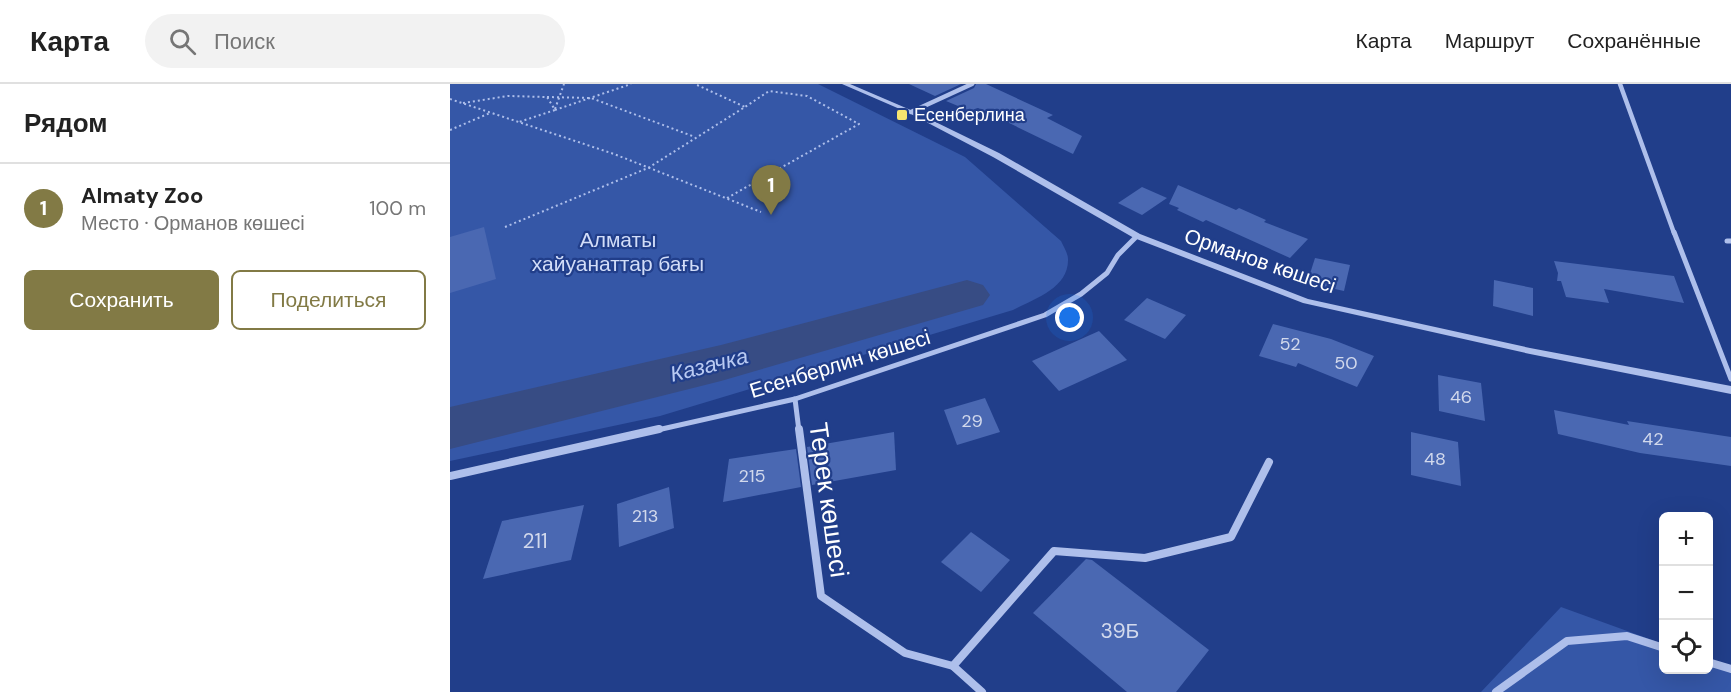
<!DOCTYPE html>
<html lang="ru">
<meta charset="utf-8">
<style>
body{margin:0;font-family:"DM Sans",sans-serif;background:#f2f2f2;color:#222}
.controls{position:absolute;right:18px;bottom:18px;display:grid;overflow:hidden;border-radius:9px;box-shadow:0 6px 24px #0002}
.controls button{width:54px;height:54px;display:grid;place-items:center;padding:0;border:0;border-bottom:2px solid #e0e0e0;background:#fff;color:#222;font:30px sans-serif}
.you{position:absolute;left:620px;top:234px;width:21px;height:21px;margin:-15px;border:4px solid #fff;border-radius:50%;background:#1a73e8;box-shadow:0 0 0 9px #1a73e833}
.badge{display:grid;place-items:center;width:39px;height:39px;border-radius:50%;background:#827a45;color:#fff;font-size:20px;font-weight:700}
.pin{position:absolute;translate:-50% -50px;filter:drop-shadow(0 2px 3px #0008)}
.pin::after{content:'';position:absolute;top:32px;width:21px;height:18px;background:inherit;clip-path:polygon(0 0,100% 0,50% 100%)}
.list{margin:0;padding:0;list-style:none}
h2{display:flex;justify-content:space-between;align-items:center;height:78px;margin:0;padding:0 24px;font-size:26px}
h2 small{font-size:20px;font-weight:400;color:#767676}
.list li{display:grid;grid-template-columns:39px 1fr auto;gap:18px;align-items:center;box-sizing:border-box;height:90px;padding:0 24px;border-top:2px solid #e0e0e0}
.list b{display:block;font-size:22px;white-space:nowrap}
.list p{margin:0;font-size:20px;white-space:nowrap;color:#767676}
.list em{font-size:20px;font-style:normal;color:#767676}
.actions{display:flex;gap:12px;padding:18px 24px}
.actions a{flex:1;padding:14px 0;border:2px solid #827a45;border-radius:9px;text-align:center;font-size:21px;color:#827a45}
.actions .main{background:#827a45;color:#fff}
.icon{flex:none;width:33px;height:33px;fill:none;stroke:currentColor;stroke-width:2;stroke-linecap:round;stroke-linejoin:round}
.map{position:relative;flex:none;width:1281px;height:608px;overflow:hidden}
header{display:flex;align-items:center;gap:36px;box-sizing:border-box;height:84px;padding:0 30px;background:#fff;border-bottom:2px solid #e0e0e0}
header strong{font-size:28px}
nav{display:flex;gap:33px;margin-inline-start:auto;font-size:21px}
.search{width:420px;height:54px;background:#f2f2f2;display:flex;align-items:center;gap:15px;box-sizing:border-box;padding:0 21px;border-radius:33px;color:#767676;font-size:22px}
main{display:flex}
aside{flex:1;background:#fff}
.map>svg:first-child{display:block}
</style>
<header>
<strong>Карта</strong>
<div class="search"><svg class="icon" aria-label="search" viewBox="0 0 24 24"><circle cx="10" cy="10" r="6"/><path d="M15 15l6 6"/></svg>Поиск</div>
<nav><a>Карта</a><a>Маршрут</a><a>Сохранённые</a></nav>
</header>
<main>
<aside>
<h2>Рядом<small></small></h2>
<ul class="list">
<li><span class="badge">1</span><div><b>Almaty Zoo</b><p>Место · Орманов көшесі</p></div><em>100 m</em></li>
</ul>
<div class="actions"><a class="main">Сохранить</a><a>Поделиться</a></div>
</aside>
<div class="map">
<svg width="1281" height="608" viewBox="0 0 1281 608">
<rect width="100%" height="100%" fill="#213e8a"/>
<g fill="#3557a7">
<path d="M0 0H368L515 73 611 157C613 162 618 169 618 175 619 204 584 215 563 226L210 332 0 377Z"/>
<polygon points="1111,523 1213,560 1214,586 1258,586 1259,576 1281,584 1281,608 1031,608"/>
</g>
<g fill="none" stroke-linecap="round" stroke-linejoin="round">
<polygon fill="#374c84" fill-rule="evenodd" points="517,196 533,201 540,211 533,221 271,297 0,365 0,323 271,261"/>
</g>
<g fill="#4a68b2">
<polygon points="459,0 511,0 485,12"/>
<polygon points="526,0 536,0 603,31 597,34 632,52 623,70 528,24 520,27 496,17 524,4"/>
<polygon points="728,101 786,126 789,124 816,136 814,138 858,155 840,174 756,136 753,138 727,126 729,124 719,120"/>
<polygon points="692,103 717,114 692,131 668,119"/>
<polygon points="34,143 46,195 0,209 0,153"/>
<polygon points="865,174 900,181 894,207 857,199"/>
<polygon points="1104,177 1224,192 1234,219 1154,205 1159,219 1116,213 1111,197 1107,197 1108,189"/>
<polygon points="1044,196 1083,204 1083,232 1043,222"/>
<polygon points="697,214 736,231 715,255 674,236"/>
<polygon points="823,240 881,255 924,272 907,303 848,279 846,283 809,272"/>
<polygon points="649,247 677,276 609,307 582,277"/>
<polygon points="988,291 1031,299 1035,337 989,327"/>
<polygon points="535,314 550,348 507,361 494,326"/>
<polygon points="1104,326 1179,341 1177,337 1281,353 1281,382 1190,369 1108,350"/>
<polygon points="444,348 446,386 362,401 357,363"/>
<polygon points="961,348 1008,358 1011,402 961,391"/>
<polygon points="346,365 351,403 273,418 279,375"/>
<polygon points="219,403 224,444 169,463 167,420"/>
<polygon points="134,421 121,476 33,495 52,437"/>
<polygon points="521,448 560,476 531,508 491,478"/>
<polygon points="636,475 642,476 759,566 726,608 677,608 583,529"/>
</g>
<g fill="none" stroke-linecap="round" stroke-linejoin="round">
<g stroke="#aebfeb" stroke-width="2" stroke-dasharray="2 3" stroke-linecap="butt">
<polyline points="97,13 141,14 245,53"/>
<polyline points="0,15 164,70 311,128"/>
<polyline points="13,19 58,12 97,13 105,26 69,38"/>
<polyline points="105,25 114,0"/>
<polyline points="105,26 181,0"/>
<polyline points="0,46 40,29"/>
<polyline points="277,114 409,40 357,12 319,7 295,23"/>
<polyline points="55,143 198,84 295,23 245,0"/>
</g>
<g stroke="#aebfeb" stroke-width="4.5">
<polyline points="1170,0 1224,149"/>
<polyline points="461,28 522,0"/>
</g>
<g stroke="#aebfeb" stroke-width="5">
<polyline points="1224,148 1281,295"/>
<polyline points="1277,157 1281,157"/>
<polyline points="345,315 349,347"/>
<polyline points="203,347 345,315 595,231 631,210 657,189 668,171 687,152"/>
</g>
<g stroke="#aebfeb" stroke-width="8">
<polyline points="349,345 371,512 455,569 503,582 532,608"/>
<polyline points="0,392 209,345"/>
<polyline points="1258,578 1281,585"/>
<polyline points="503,582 604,467 695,474 781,453 819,378"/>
<polyline points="1046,608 1117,557 1177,552 1214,564"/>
</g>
<polygon fill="#aebfeb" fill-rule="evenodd" points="392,0 400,0 463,27 549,69 690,150 858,215 1080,264 1281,302 1281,310 1080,270 853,219 684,154 543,73 459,29"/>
</g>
<rect fill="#f7e56f" stroke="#213e8a" stroke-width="2" x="446" y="25" width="12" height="12" rx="3"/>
<g text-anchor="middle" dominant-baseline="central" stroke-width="4.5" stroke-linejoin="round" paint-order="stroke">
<g font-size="18" fill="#fff" stroke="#213e8a" text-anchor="start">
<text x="464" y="31">Есенберлина</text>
</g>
<g font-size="18" fill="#d2d9ec">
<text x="840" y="260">52</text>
<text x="896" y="279">50</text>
<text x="1011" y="313">46</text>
<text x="522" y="337">29</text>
<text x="1203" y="355">42</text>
<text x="985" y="375">48</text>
<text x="302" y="392">215</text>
<text x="195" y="432">213</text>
</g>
<g font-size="21" fill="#d2ddf8" stroke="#213e8a">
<text x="168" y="156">Алматы<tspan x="168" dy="24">хайуанаттар бағы</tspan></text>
</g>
<g font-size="21" fill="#fff" stroke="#213e8a">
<text transform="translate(810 177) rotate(19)">Орманов көшесі</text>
<text transform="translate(390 280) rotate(-17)">Есенберлин көшесі</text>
</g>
<g font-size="21" fill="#d2d9ec">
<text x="85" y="457">211</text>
<text x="670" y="547">39Б</text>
</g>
<g font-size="22" font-style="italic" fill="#b9caf2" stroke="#213e8a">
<text transform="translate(259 281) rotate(-14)">Казачка</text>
</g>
<g font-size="26" fill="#fff" stroke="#213e8a">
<text transform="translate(379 416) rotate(82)">Терек көшесі</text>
</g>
</g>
</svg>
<div class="controls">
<button>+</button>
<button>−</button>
<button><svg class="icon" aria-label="locate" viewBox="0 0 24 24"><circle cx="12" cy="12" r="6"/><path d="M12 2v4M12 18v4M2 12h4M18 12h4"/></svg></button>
</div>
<div class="you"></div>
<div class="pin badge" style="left:321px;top:131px">1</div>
</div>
</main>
